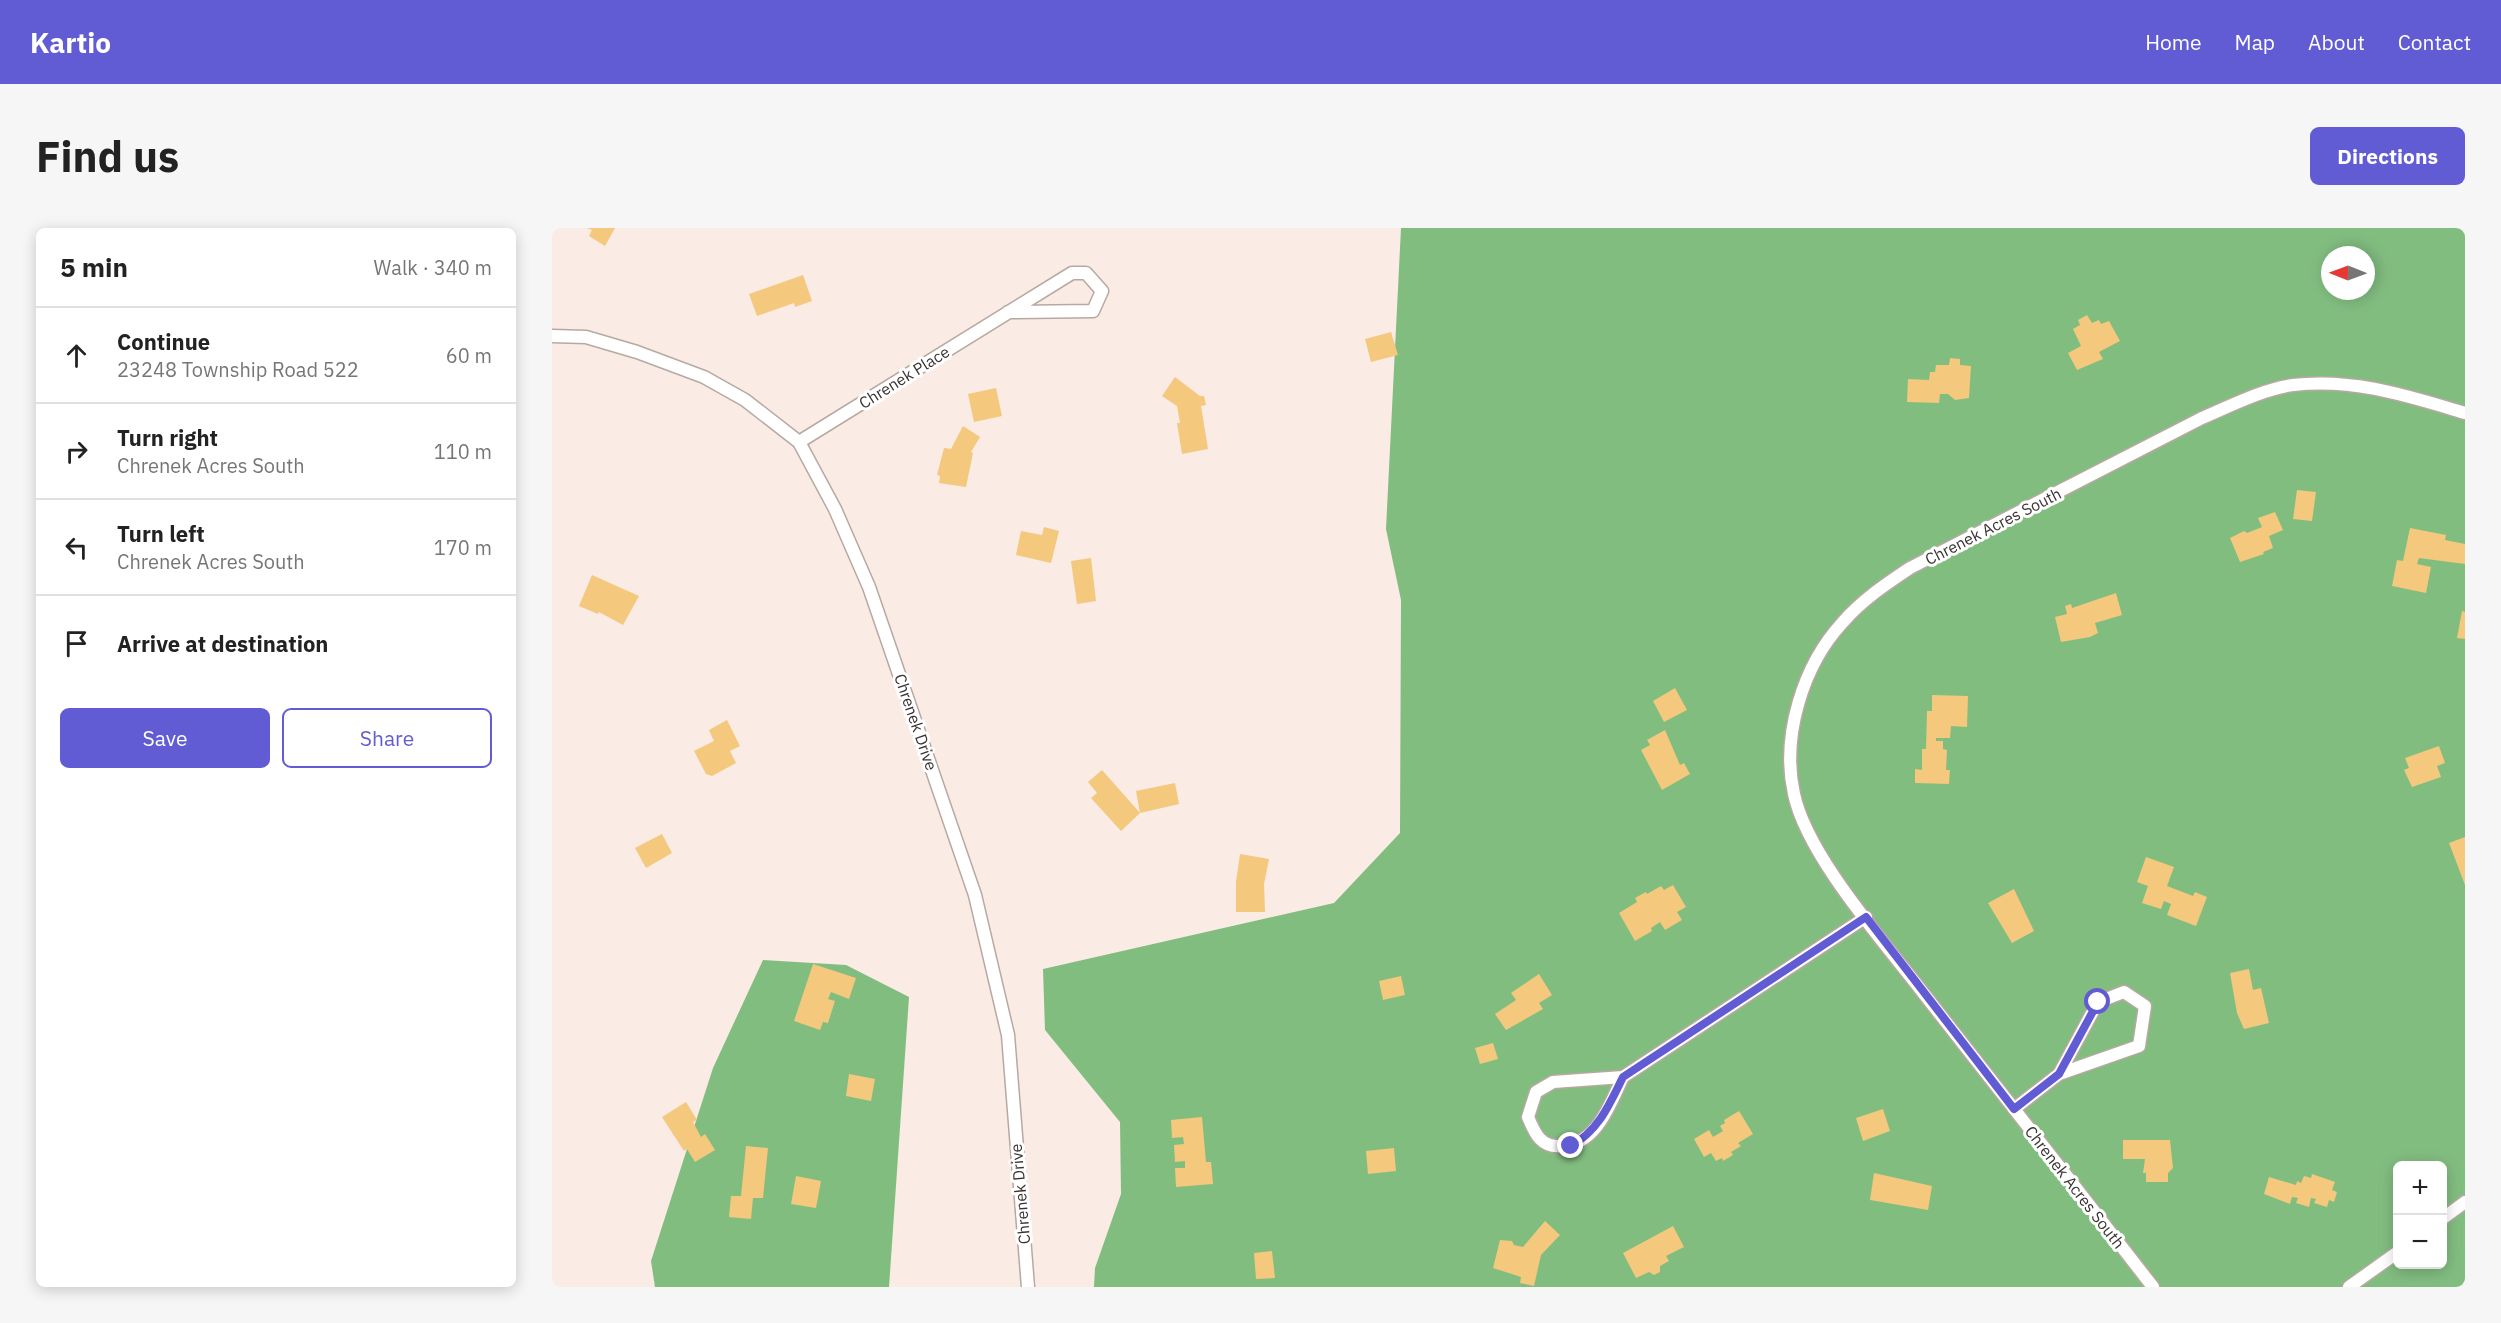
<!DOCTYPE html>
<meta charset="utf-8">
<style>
body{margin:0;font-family:"IBM Plex Sans",sans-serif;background:#f6f6f6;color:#222}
.controls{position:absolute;right:18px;bottom:18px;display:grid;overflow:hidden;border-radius:9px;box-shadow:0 3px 15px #0003}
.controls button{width:54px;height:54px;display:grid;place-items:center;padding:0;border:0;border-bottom:2px solid #e0e0e0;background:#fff;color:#222;font:30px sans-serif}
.compass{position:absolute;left:1769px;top:18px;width:54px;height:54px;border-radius:50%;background:#fff;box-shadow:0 3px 15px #0003;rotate:271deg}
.stop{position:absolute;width:18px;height:18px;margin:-14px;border:4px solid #615cd4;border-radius:50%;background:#fff}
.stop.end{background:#615cd4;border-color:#fff;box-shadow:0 2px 6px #0008}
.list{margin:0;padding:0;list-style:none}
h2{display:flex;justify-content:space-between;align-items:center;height:78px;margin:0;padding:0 24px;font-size:26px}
h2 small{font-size:20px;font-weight:400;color:#767676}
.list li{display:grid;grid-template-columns:39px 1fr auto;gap:18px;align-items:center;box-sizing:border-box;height:96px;padding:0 24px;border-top:2px solid #e0e0e0}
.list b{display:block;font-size:22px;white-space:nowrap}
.list p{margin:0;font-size:20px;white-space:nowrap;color:#767676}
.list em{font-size:20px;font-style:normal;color:#767676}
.actions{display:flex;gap:12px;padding:18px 24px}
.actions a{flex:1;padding:14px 0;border:2px solid #615cd4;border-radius:9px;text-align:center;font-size:21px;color:#615cd4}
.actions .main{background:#615cd4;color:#fff}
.icon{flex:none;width:33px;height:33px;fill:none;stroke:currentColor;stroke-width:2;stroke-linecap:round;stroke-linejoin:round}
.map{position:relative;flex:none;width:1913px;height:1059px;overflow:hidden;border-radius:9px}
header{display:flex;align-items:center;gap:36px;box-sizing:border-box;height:84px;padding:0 30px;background:#615cd4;color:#fff}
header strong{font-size:28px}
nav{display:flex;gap:33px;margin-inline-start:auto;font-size:21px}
.intro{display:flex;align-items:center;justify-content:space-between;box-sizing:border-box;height:144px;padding:0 36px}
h1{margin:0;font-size:42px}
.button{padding:15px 27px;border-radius:9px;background:#615cd4;color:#fff;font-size:21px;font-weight:700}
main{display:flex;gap:36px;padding:0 36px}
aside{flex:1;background:#fff;border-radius:9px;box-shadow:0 3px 15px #0003}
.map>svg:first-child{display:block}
</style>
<header>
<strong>Kartio</strong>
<nav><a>Home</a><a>Map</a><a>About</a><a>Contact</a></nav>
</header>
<div class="intro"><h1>Find us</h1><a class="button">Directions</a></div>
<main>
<aside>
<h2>5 min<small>Walk · 340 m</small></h2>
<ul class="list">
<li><svg class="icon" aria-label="ahead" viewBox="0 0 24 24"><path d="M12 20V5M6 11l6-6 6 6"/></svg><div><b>Continue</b><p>23248 Township Road 522</p></div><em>60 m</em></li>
<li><svg class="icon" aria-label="right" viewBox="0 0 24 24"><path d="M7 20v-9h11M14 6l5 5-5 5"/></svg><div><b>Turn right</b><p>Chrenek Acres South</p></div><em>110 m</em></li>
<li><svg class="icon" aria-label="left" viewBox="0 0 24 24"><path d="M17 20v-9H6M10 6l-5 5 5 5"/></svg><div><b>Turn left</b><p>Chrenek Acres South</p></div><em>170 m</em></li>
<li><svg class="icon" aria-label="arrive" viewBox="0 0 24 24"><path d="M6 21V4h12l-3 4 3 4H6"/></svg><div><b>Arrive at destination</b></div></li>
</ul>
<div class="actions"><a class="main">Save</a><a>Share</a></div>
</aside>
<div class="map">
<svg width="1913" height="1059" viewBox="0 0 1913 1059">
<rect width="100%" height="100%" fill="#faebe4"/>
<g fill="#82bd80" fill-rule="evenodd">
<path d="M849 0H1913V1059H542L543 1040 569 966 568 894 493 802 491 741 782 675 848 605 849 372 834 301ZM1778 27H1814V63H1778ZM1846 938H1890V1036H1846Z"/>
<polygon points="211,732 294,737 357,769 337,1059 103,1059 99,1033 161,840"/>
</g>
<g fill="#f4c87d">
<polygon points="35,0 63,0 53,18 37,8 40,2"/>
<polygon points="251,47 260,73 243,79 242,75 205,88 197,66"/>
<polygon points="1535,87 1540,95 1547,92 1549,96 1557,93 1568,113 1547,124 1551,131 1525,142 1516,125 1529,118 1521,101 1528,97 1526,92"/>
<polygon points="839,104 846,127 819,134 813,111"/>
<polygon points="1398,130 1408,131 1408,137 1419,138 1417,170 1403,172 1396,166 1388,166 1387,175 1355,174 1356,151 1377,152 1378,144 1383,144 1384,137 1397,137"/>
<polygon points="623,149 648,168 652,168 654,177 649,178 656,221 630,226 625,195 628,195 625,178 610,168"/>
<polygon points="444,160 450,188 422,194 416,166"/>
<polygon points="411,198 428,209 419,224 421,225 414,259 387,255 388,248 385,247 392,220 399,221"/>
<polygon points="1745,262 1764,264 1760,293 1741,291"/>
<polygon points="1723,284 1731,302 1717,308 1721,320 1711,324 1712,326 1688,334 1678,310 1692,303 1695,305 1710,299 1706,290"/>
<polygon points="492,299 507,303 499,335 464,327 469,303 490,307"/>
<polygon points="1858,300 1894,307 1893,312 1913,316 1913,336 1867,330 1865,336 1879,339 1874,365 1840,358 1845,332 1851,333"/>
<polygon points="539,330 544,373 525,376 519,333"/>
<polygon points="40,347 87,368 71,397 47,384 46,386 27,378"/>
<polygon points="1564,365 1570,387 1543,395 1546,405 1538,409 1509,414 1503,389 1515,386 1513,378 1519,376 1520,380"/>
<polygon points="1910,383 1913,384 1913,411 1905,410"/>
<polygon points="1123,460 1135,482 1112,494 1101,473"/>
<polygon points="1380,467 1416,468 1415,499 1399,498 1398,510 1384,510 1384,513 1391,513 1391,521 1395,522 1394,542 1398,542 1397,556 1363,555 1363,541 1370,542 1370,521 1374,521 1375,483 1380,483"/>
<polygon points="175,492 188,518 178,523 184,535 160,548 154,546 142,523 162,513 157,502"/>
<polygon points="1113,502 1128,537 1132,535 1138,546 1110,562 1089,522 1098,517 1095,512"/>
<polygon points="1887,518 1893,535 1885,538 1889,549 1860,559 1852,542 1857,540 1853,530"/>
<polygon points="550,542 588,585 569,603 539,570 545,565 536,554"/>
<polygon points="623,555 627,576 588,585 584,563"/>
<polygon points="110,606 120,625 94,640 83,620"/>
<polygon points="1913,609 1913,657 1897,615"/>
<polygon points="688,626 717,631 712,656 713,684 684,684 684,654"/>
<polygon points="1594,629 1622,639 1615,658 1641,668 1643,664 1655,669 1644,698 1615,687 1619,676 1612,673 1609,681 1590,675 1596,658 1585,654"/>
<polygon points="1121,657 1134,679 1125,684 1130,692 1113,702 1108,694 1099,700 1100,703 1083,713 1067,685 1085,674 1083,670 1094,664 1095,666 1109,658 1112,662"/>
<polygon points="1462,661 1482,703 1460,715 1436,675"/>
<polygon points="261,736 304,750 297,771 279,764 276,771 283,773 276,795 271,794 268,802 242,793"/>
<polygon points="1697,741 1701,762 1709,760 1717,795 1692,801 1685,785 1678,745"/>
<polygon points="987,746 1000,767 987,775 991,781 954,802 943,786 964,772 959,765"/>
<polygon points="849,748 853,767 831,772 827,753"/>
<polygon points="941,815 946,831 928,836 923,820"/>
<polygon points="297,846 323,851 319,873 294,868"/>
<polygon points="134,874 145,892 141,894 149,909 153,906 163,922 143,934 135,921 132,923 110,889"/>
<polygon points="1331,881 1338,903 1311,913 1304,890"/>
<polygon points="1187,883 1201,906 1186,915 1189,918 1179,924 1181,927 1171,933 1170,930 1164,933 1159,925 1152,929 1142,911 1157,902 1161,909 1171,903 1168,898 1173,895 1172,892"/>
<polygon points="650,889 654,934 659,934 661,956 624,959 623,940 633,940 633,933 623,934 622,917 632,916 631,909 620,910 619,892"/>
<polygon points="1571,912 1618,912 1621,940 1616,945 1616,954 1594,954 1594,945 1591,945 1593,931 1571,931"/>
<polygon points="194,918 216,920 211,970 201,970 199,991 177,989 179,968 189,968"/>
<polygon points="842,920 844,943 816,946 814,923"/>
<polygon points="1322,945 1380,958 1376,982 1318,972"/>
<polygon points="1760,946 1783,954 1780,962 1785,964 1782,974 1777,972 1775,979 1762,975 1764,971 1759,970 1757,979 1744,975 1746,970 1740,969 1738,976 1712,966 1717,949 1744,957 1745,953 1749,955 1752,948 1759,950"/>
<polygon points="244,948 269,953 264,980 239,976"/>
<polygon points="993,993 1008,1007 989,1027 982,1058 968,1055 969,1049 941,1040 948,1012 960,1013 962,1017 971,1019"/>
<polygon points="1121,998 1132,1019 1114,1028 1117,1033 1108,1038 1108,1044 1102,1047 1097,1044 1084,1050 1071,1025"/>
<polygon points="720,1023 723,1050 704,1051 702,1025"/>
</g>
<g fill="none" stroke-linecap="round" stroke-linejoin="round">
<g stroke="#b7a9a2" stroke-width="15">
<g id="minor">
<polyline points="0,108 34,109 85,124 152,149 193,172 247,214 283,281 317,359 423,667 456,807 476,1059"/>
<polyline points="247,214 520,45 534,45 550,63 541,83 456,84"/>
<path d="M1071 849C1058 876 1045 916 1010 918 989 920 983 906 976 889L984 864 1001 854 1071 849 1314 689"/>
<polyline points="1462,881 1507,846 1587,818 1593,778 1572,764 1546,774 1507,846"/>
<polyline points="1890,991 1913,974"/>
<path d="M1601 1059C1525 961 1449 864 1372 766 1333 715 1255 628 1242 566 1229 508 1251 437 1291 394 1310 372 1334 356 1358 340L1650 190C1678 178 1711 161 1741 157 1802 150 1856 168 1913 185"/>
<polyline points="1797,1059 1846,1024"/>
</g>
</g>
<use href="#minor" stroke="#fff" stroke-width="12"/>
</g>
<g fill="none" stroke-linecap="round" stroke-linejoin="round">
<path stroke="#615cd4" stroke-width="8" d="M1019 918C1047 902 1057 877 1071 849L1314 689 1462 881 1507 846 1546 774"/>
</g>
<g text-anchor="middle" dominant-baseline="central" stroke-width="6" stroke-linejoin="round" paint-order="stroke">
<g font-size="16" fill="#393331" stroke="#fff">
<text transform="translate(352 149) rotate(-32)">Chrenek Place</text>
<text transform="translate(1441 298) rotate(-27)">Chrenek Acres South</text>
<text transform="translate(364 494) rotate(71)">Chrenek Drive</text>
<text transform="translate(1523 959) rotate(52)">Chrenek Acres South</text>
<text transform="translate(468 966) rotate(-95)">Chrenek Drive</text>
</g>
</g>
</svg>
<div class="controls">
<button>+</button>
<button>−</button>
</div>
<svg class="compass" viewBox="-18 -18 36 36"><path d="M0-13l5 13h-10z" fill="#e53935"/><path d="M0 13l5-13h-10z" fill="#767676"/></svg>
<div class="stop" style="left:1546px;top:774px"></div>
<div class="stop end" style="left:1019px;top:918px"></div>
</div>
</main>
